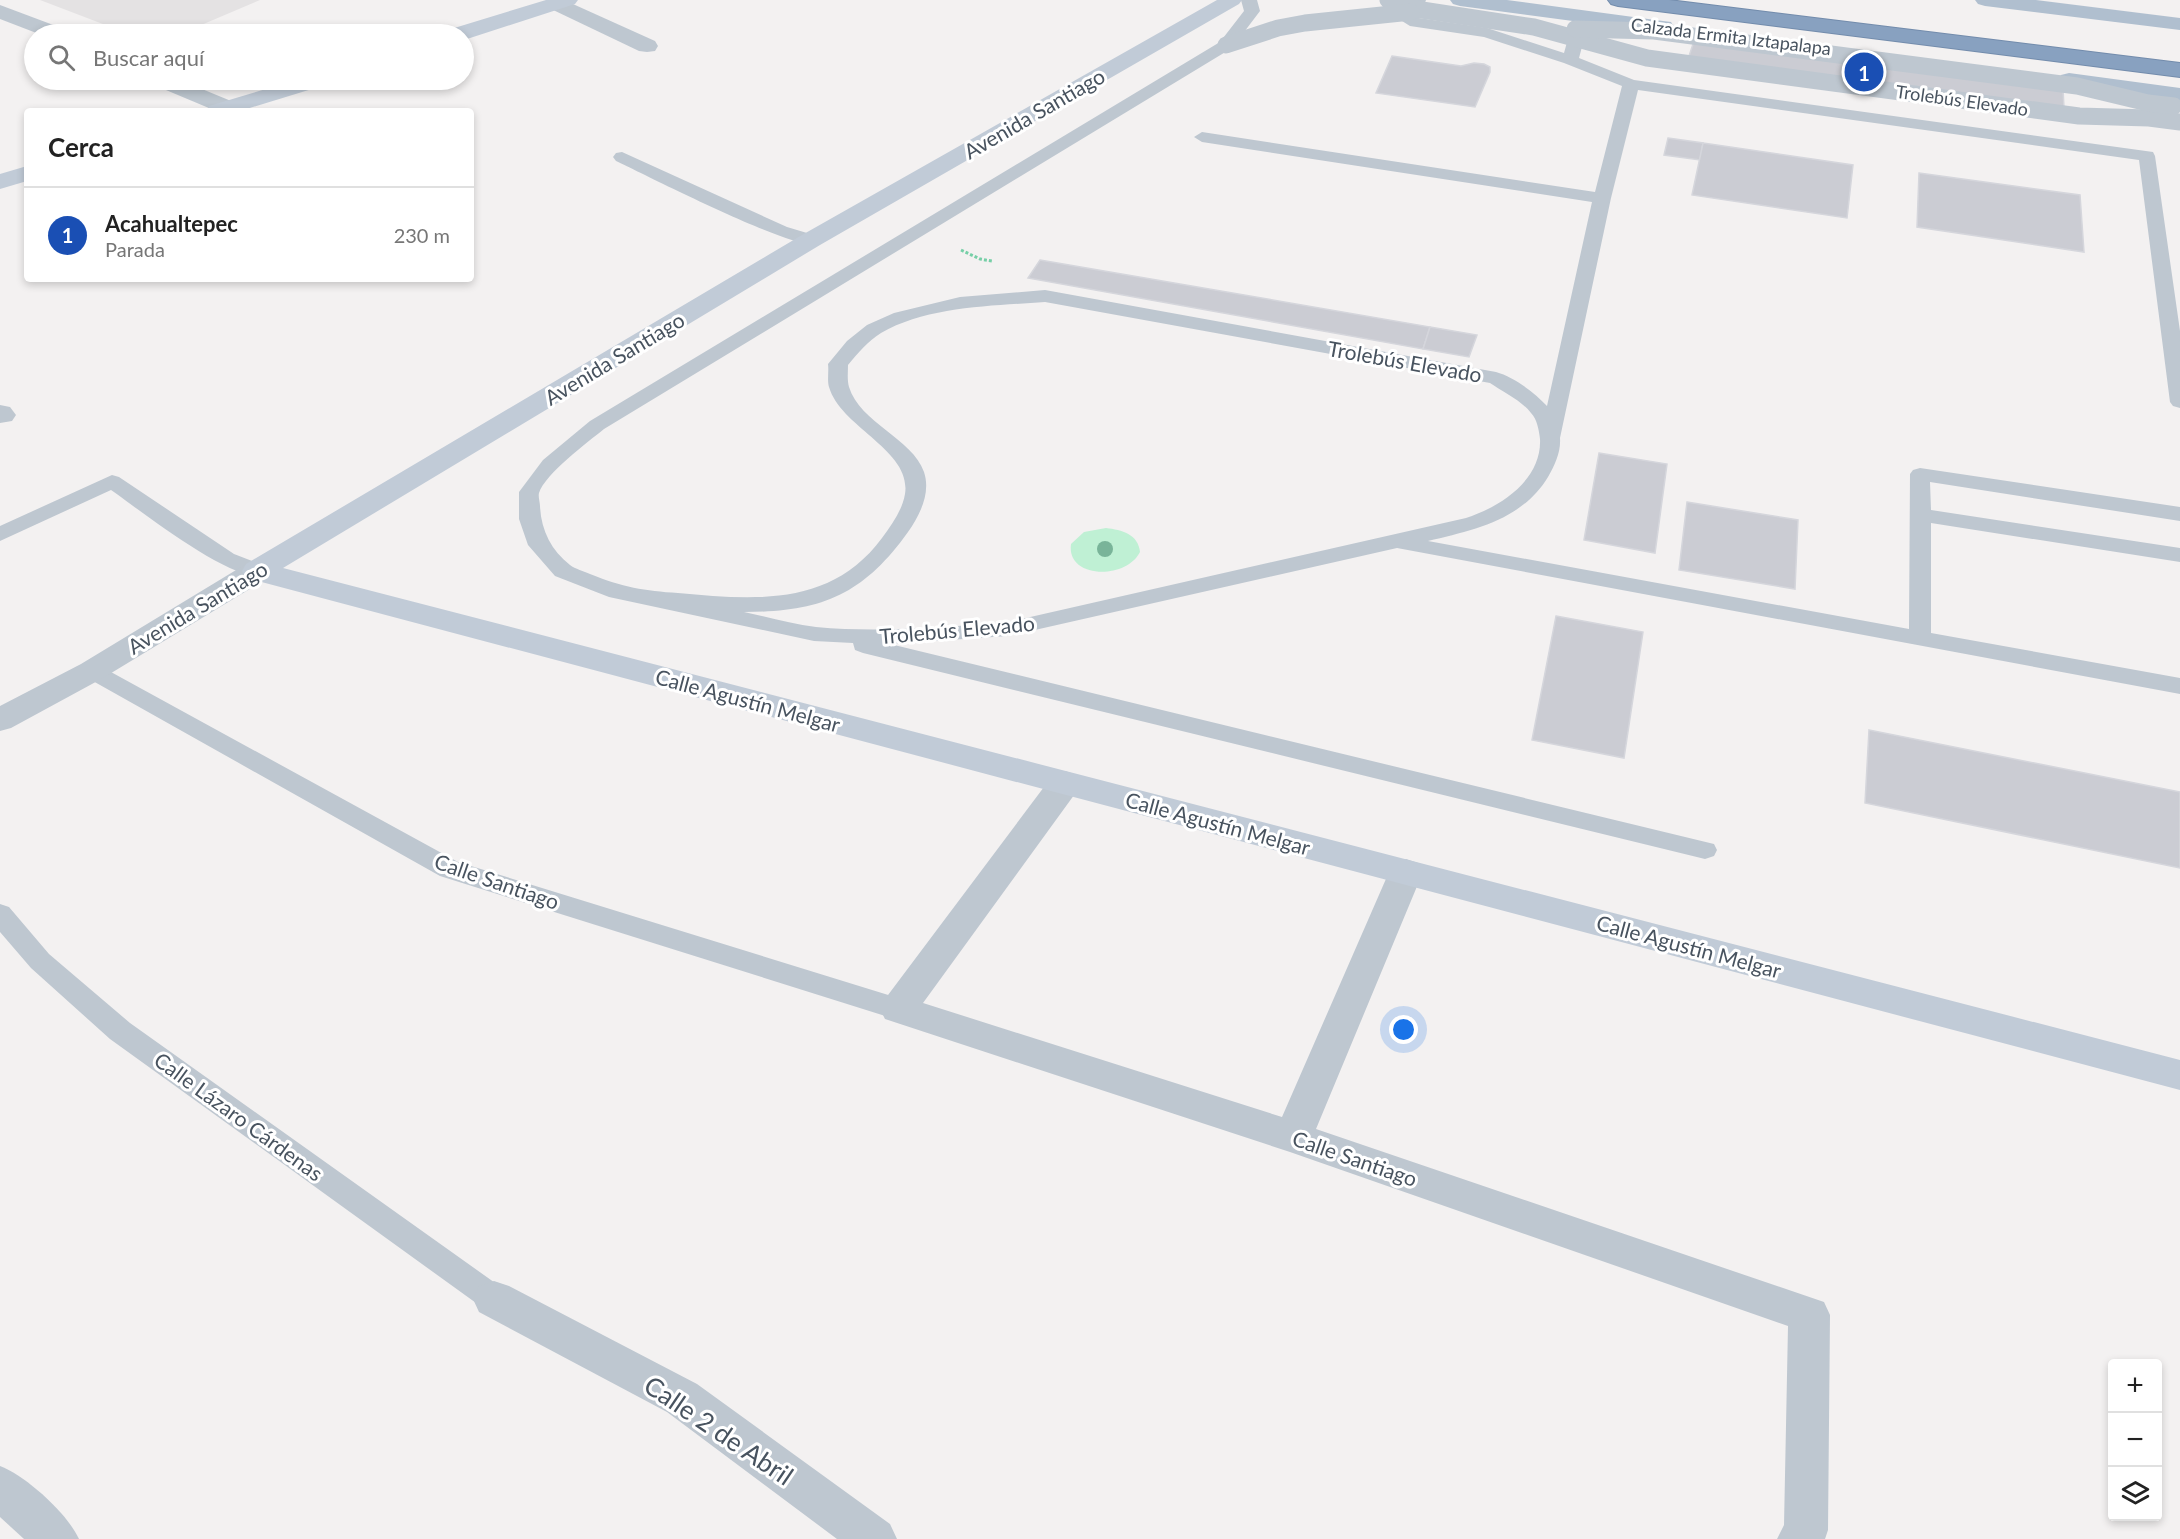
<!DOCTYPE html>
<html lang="es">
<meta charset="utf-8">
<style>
body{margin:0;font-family:Lato,sans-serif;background:#f6f6f6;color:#222}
.controls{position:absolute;right:18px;bottom:18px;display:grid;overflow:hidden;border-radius:6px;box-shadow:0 3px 9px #0003}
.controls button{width:54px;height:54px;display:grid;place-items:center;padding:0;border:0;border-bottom:2px solid #e0e0e0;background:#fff;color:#222;font:30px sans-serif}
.you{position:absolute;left:1404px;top:1030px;width:21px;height:21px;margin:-15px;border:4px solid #fff;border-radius:50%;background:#1a73e8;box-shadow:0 0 0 9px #1a73e833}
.badge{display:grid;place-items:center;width:39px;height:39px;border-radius:50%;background:#1669e7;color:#fff;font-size:20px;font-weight:700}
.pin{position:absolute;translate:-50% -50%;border:3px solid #fff;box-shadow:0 2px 6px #0006}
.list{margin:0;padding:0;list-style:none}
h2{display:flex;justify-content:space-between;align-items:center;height:78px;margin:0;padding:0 24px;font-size:26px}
h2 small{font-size:20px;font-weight:400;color:#767676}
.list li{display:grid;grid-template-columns:39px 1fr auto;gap:18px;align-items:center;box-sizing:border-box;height:96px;padding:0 24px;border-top:2px solid #e0e0e0}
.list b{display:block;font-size:22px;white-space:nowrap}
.list p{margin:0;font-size:20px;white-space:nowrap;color:#767676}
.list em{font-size:20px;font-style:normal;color:#767676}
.icon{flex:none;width:33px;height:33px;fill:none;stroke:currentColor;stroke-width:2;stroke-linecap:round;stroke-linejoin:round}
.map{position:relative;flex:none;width:2180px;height:1539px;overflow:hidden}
.search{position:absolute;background:#fff;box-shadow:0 3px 9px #0003;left:24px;top:24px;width:450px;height:66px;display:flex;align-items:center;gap:15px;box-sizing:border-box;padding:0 21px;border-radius:33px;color:#767676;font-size:22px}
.panel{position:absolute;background:#fff;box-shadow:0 3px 9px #0003;left:24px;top:108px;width:450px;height:174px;border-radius:6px}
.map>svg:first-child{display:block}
</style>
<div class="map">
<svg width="2180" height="1539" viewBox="0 0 2180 1539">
<rect width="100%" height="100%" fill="#f3f1f1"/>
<polygon fill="#e4e2e3" points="40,0 260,0 180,34 129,34"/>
<path fill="#bff0d4" d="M1106 528C1122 530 1138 534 1140 552 1126 580 1066 579 1071 544L1084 532Z"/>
<g fill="#cbccd3" stroke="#d5d6dc" stroke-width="1.5">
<polygon points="1694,41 2063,89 2064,108 1688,59"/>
<polygon points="1392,56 1461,66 1474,63 1484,64 1490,67 1490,72 1475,107 1376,93"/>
<polygon points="1668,138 1703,143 1700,160 1664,155"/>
<polygon points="1703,143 1853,165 1847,218 1692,195"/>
<polygon points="1919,173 2080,195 2084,252 1917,227"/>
<polygon points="1040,260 1430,327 1423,349 1028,278"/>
<polygon points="1430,327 1477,335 1469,357 1423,349"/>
<polygon points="1599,453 1667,464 1655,553 1584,540"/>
<polygon points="1687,502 1798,520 1795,589 1679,570"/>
<polygon points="1556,616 1643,632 1624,758 1532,740"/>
<polygon points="1869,730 2180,792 2180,868 1865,803"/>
</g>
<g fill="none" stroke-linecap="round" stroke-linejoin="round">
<g stroke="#738cac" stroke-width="2">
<polygon id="highway" points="1608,0 1669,0 2180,63 2180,77 1618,6 1611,4"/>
</g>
<polyline stroke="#76cfa7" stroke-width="3" stroke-dasharray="3 2" stroke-linecap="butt" points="961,250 980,259 992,261"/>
<g fill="#bec7d0" fill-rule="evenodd">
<path d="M1241 0H1257L1260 11 1232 48 604 429C588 442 545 474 539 493 538 496 540 503 540 506 541 530 551 550 570 565 575 569 584 571 590 574 622 587 645 591 678 593 755 600 831 607 882 538 892 524 902 511 905 494 912 450 841 428 829 387 827 380 829 371 828 364L847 341 867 325 894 313 960 297 1045 290 1496 372C1514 377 1535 393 1547 406L1592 202 1202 142 1194 137 1202 132 1595 192 1622 86 1564 63 1484 37 1410 26 1402 21 1410 0H1426L1419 18 1487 28 1564 53 1574 17 1582 12 1590 17 1579 58 1634 80 2153 152 2155 156 2180 331V408L2173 406 2170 402 2139 160 1638 90 1611 198 1560 438C1561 452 1555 465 1548 477 1522 520 1474 530 1428 541L1909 629 1910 474 1913 470 1920 468 2180 507V521L1930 482 1931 510 2180 548V562L1931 523V633L2180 678V694L1397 548 1008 636 890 644 1714 844 1717 850 1714 856 1705 859 863 653 855 650 853 643 814 641 609 597 555 576 528 545 519 519V492L543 460 590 421 1220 42 1244 11ZM1045 302 1490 383C1503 392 1521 400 1531 413 1537 419 1539 430 1540 439 1542 480 1500 507 1466 518L1008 622C944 627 880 633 816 627 792 624 768 617 744 612 821 612 863 595 908 532 920 515 931 493 924 472 912 438 860 423 849 387 847 380 848 372 848 365 858 353 868 341 881 333 928 306 993 306 1045 302Z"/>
<path d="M622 152 787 227 817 236 820 240 817 244C792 250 648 176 616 161L613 157 616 153Z"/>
<path d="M112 475 119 477 234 554 265 566 268 571 265 576C233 584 140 510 111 490L0 541V526Z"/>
<polygon points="92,663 100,666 458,862 898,998 907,1002 911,1009 907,1016 898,1020 440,876 84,676 81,671 84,666"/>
<polygon points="0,904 9,907 49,954 130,1023 505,1290 509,1299 505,1308 494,1312 483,1308 110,1039 31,968 0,932"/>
</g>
<g fill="#bec7d0" fill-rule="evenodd">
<polygon points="548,0 564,0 655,41 658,46 655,51 647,52 639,51 549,8 546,4"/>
<polygon points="0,5 64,29 67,34 39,34 0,19"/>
<polygon points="151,80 180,80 236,103 239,108 237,111 216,111 154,85"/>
<polygon points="0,405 10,407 16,415 12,421 0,423"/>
<polygon points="257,561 268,564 272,571 268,578 103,678 11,728 0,731 0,706 81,664 246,564"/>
<polygon points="1065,771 1077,775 1082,783 1077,791 923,1003 1282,1117 1389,872 1394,863 1406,859 1418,863 1423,872 1316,1129 1824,1302 1830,1315 1828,1530 1825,1539 1777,1539 1784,1525 1788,1326 1290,1152 885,1019 880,1009 885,999 1053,775"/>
<polygon points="494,1281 509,1286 697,1384 890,1524 897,1539 837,1539 667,1412 479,1312 473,1299 479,1286"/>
<path d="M0 1466C26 1476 67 1513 79 1539H24L0 1517Z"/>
</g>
<g fill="#c1cbd7" fill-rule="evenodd">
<polygon points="546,0 578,0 575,4 467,39 464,39 464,34 448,34 451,29"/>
<polygon points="1217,0 1242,0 1239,4 820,245 283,568 2180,1060 2180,1090 246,578 242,571 246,564 802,235"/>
<polygon points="296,80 328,80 325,85 240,111 206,111 209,106"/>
<polygon points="27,166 27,181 0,189 0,174"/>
</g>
<g fill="#b0bfcf" fill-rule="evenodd">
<polygon points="1450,0 1507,0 1663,21 1671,22 1674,27 1671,32 1663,33 1460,6 1453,4"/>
<polygon points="1975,0 2036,0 2180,18 2180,30 1985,6 1978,4"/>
<polygon points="2069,73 2180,88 2180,102 2061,85 2058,80 2061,75"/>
</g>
<use href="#highway" fill="#88a1c0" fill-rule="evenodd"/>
<g stroke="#bec7d0" stroke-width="17">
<polyline points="1388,0 1422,10 1534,27 1647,58 2079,116 2149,118 2180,122"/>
<polyline points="1575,29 1654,31 2077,86 2148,103 2174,106"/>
<polyline points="1226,45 1278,28 1305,23 1411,12"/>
</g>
</g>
<circle fill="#79b499" cx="1105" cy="549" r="8"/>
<g text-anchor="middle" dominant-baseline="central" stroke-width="6" stroke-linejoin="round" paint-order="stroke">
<g font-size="18" fill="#48535f" stroke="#fff">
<text transform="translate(1731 36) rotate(7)">Calzada Ermita Iztapalapa</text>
<text transform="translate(1962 100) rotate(8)">Trolebús Elevado</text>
</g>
<g font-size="21" fill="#48535f" stroke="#fff">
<text transform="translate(1034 113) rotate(-30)">Avenida Santiago</text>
<text transform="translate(614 358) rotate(-31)">Avenida Santiago</text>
<text transform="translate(1405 361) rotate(10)">Trolebús Elevado</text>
<text transform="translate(197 607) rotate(-31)">Avenida Santiago</text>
<text transform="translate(957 629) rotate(-5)">Trolebús Elevado</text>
<text transform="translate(748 700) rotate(15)">Calle Agustín Melgar</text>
<text transform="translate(1218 823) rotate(15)">Calle Agustín Melgar</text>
<text transform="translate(497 881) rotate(19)">Calle Santiago</text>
<text transform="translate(1689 946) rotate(15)">Calle Agustín Melgar</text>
<text transform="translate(239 1116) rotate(36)">Calle Lázaro Cárdenas</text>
<text transform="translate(1355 1158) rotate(19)">Calle Santiago</text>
</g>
<g font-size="26" fill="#48535f" stroke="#fff">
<text transform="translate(719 1430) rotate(34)">Calle 2 de Abril</text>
</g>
</g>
</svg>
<div class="controls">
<button>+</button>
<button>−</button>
<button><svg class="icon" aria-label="layers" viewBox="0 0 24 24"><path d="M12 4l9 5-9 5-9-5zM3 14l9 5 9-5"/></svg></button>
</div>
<div class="you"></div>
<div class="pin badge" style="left:1864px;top:72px;background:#1a4fb4">1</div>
<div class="search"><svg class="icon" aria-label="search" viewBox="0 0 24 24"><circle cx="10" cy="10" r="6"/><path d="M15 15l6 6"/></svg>Buscar aquí</div>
<section class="panel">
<h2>Cerca<small></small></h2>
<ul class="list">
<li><span class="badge" style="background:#1a4fb4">1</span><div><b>Acahualtepec</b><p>Parada</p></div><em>230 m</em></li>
</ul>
</section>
</div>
